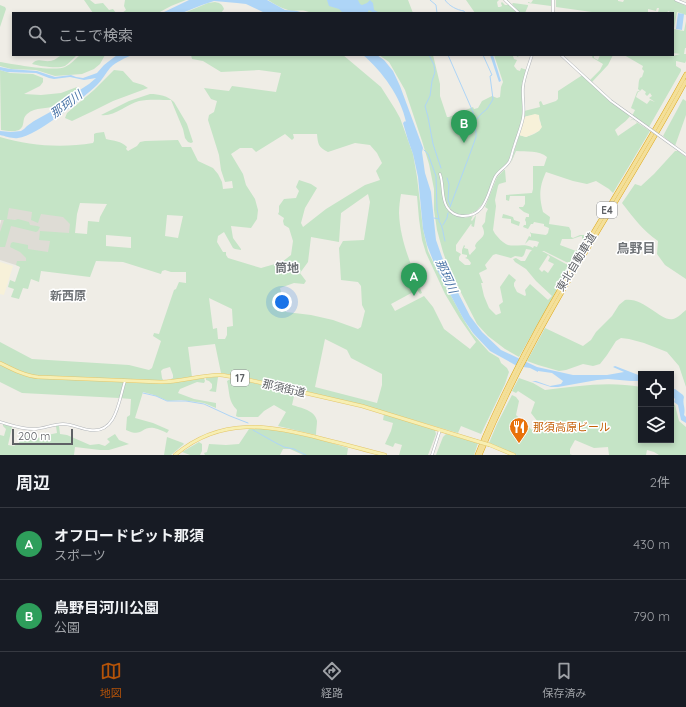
<!DOCTYPE html>
<html lang="ja">
<meta charset="utf-8">
<style>
body{margin:0;font-family:Quicksand,"Noto Sans JP",sans-serif;background:#20242c;color:#f1f3f6}
.controls{position:absolute;right:12px;bottom:12px;display:grid;overflow:hidden;border-radius:0px;box-shadow:0 2px 6px #0003}
.controls button{width:36px;height:36px;display:grid;place-items:center;padding:0;border:0;border-bottom:1px solid #363941;background:#171b24;color:#f1f3f6;font:20px sans-serif}
.scale{position:absolute;left:12px;bottom:10px;width:61px;box-sizing:border-box;padding-left:4px;border:2px solid #5e6165;border-top:0;font-size:11px;line-height:14px;white-space:nowrap;color:#5e6165;-webkit-text-stroke:3px #fff;paint-order:stroke}
.you{position:absolute;left:282px;top:302px;width:14px;height:14px;margin:-10px;border:3px solid #fff;border-radius:50%;background:#1a73e8;box-shadow:0 0 0 6px #1a73e833}
.badge{display:grid;place-items:center;width:26px;height:26px;border-radius:50%;background:#b45309;color:#fff;font-size:13px;font-weight:700}
.pin{position:absolute;translate:-50% -33px;filter:drop-shadow(0 1px 2px #0008)}
.pin::after{content:'';position:absolute;top:21px;width:14px;height:12px;background:inherit;clip-path:polygon(0 0,100% 0,50% 100%)}
.list{margin:0;padding:0;list-style:none}
h2{display:flex;justify-content:space-between;align-items:center;height:52px;margin:0;padding:0 16px;font-size:17px}
h2 small{font-size:13px;font-weight:400;color:#9ea1a6}
.list li{display:grid;grid-template-columns:26px 1fr auto;gap:12px;align-items:center;box-sizing:border-box;height:72px;padding:0 16px;border-top:1px solid #363941}
.list b{display:block;font-size:15px;white-space:nowrap}
.list p{margin:0;font-size:13px;white-space:nowrap;color:#9ea1a6}
.list em{font-size:13px;font-style:normal;color:#9ea1a6}
.icon{flex:none;width:22px;height:22px;fill:none;stroke:currentColor;stroke-width:2;stroke-linecap:round;stroke-linejoin:round}
.map{position:relative;flex:none;width:686px;height:455px;overflow:hidden}
.search{position:absolute;background:#171b24;box-shadow:0 2px 6px #0003;left:12px;right:12px;top:12px;height:44px;display:flex;align-items:center;gap:10px;box-sizing:border-box;padding:0 14px;border-radius:0px;color:#9ea1a6;font-size:15px}
.sheet{height:196px;background:#171b24}
nav{display:flex;justify-content:space-around;align-items:center;box-sizing:border-box;height:56px;border-top:1px solid #363941;background:#171b24;font-size:11px;color:#9ea1a6}
nav a{display:grid;justify-items:center;gap:2px}
nav .on{color:#b45309}
.map>svg:first-child{display:block}
</style>
<div class="map">
<svg width="686" height="455" viewBox="0 0 686 455">
<rect width="100%" height="100%" fill="#efede6"/>
<polygon fill="#dedcd5" points="5,205 75,216 69,256 28,269 0,260 0,225"/>
<g fill="#c5e4c6" fill-rule="evenodd">
<polygon points="84,0 90,0 95,4 103,3 109,10 113,9 116,13 93,13"/>
<polygon points="125,0 186,0 171,6 158,13 122,13 126,10 124,6"/>
<path d="M268 0H408L413 13H311C302 8 294 13 285 9 279 7 273 3 268 0Z"/>
<polygon points="466,0 499,0 497,2 498,7 500,7 502,6 501,3 502,2 505,5 510,5 516,12 515,13 475,13"/>
<polygon points="528,0 528,2 531,3 533,0 551,0 551,6 528,3"/>
<path d="M556 0H618V1L623 2 624 0H674L686 6V15L677 12 674 29 684 31 686 21V48H685L684 54H686V61L685 63 676 61V66L681 69V71L649 127H648L632 116 635 110 631 108 637 92 638 91 640 92H638L636 97 647 104 650 100 655 102 649 98 652 96 650 93 647 96 645 94 646 92 642 89 640 91 638 89C639 85 638 82 640 78L642 77 644 71 642 69 643 66 624 55H673V56L680 54 673 53V13H670V12L668 11 667 13H658L659 8H657L656 11 648 9V13H599L556 7Z"/>
<path d="M215 2C220 3 222 4 224 9L221 13H184L208 3Z"/>
<polygon points="513,3 528,5 528,6 525,13 520,13 512,4"/>
<polygon points="0,5 5,7 6,9 0,27"/>
<path d="M62 55H77C74 58 69 63 65 66 58 69 39 66 32 64 37 57 43 62 50 61 54 61 58 57 62 55Z"/>
<path d="M80 55H105L100 64 94 69 82 74 55 76 36 70 11 69 0 66V62C13 64 54 72 65 67 71 64 75 59 80 55Z"/>
<path d="M191 55H343L381 87 395 109 400 118 413 154 417 177 423 229 428 251 434 264 464 320 472 333 489 352 499 358 501 363 507 368 509 372 505 384 481 434 461 426 458 433 358 404 249 378 221 373 215 344 188 347 192 377 171 380V379L173 378V375L170 367 163 369 161 371 162 378 164 382H176L204 378 205 381 204 383 197 382 180 389 178 393 194 399 216 403V408L204 403 181 400 168 401 154 395 143 392 135 418 153 423 169 430 167 433C163 431 159 429 154 428 141 426 143 438 126 430L127 417 130 415 131 399 119 398 22 393 0 382V342L32 359 129 365 149 370 152 368 161 341 153 336 154 333 159 334 174 290 176 289 179 282 186 283V272H171L165 270 162 271 161 274 123 262 96 261 90 277 41 271 39 282 31 279 28 289 23 288 19 299 11 297 14 289 8 287 10 280 15 282 20 267 16 265 17 261H26V258L20 252 10 247 11 243 13 242 28 245V249L48 252 50 241 39 240 40 231 69 233 70 224 63 217 41 214 38 223 31 220 32 212 9 208 7 219 15 220 18 219 29 222 30 225 37 226 40 227 38 231 36 232 11 226 5 247H0V232L4 220H0V137C30 146 62 148 93 143L94 141V134L96 133 104 132 106 139C114 141 121 141 127 147L126 149 128 151 137 146 140 142 145 141 178 140 182 147H191L198 161 213 168 218 174 222 182 223 189 233 188 232 181 225 182 221 170 219 155 208 120 209 115 214 112 217 101 211 99 204 88 229 91 232 86 276 92 281 73 259 70 221 72 203 61 192 59ZM285 134 292 140 294 138 293 134H317C318 144 318 147 328 152L355 143 370 145 377 153 382 163 376 171 380 180 365 185 326 209 303 227 301 223 305 208 317 188 311 184 299 180 296 187 299 191 296 198 284 199 279 206V212L278 214 284 218 283 221 284 225 289 228 293 241 291 255 282 262 261 268 228 258 226 255V252H223L217 242 218 236 224 232 233 248 235 249 241 250V249L233 238 231 226 251 228 257 219 258 210 255 199 246 185 243 174 231 154 240 148H252L256 152ZM368 194 370 202 364 240 343 241 339 248 341 280 358 282 361 286 362 305 365 311 361 327 358 329 333 320 311 315 286 312 280 288 294 283 304 284 306 281 300 273 308 262 311 237 339 242 341 213ZM401 194 417 196 419 219 422 240 426 253 445 294 460 319 476 342 470 349 444 329 433 307 424 296 395 311 391 304 417 290 420 294 422 293C412 267 400 241 399 213 399 206 400 200 401 194ZM80 203 107 204 100 217 99 222 88 221 87 234 75 233 77 214ZM167 215 183 216 178 238 165 236ZM106 235 131 237V248L106 246ZM209 298 232 309 233 326 227 327V335L225 339H218L217 328 213 329ZM325 339 347 350 351 358 382 374V385L377 403 315 387Z"/>
<path d="M379 55H433L440 84V96L447 117H449L473 107 474 109 478 108 482 101 492 96 497 98 500 97 501 87 503 82 494 55H519L518 57 515 55 513 56 514 59 517 60 514 66 517 70 520 71 521 68 527 70 523 81 524 111 540 107 539 102 541 101 543 105H544L556 101 558 99V91L581 76H583L610 101 630 116C628 120 619 126 615 130L618 136 637 123 633 119 630 121 632 119 650 131 613 193 609 189 596 181 587 184 573 181 546 172C539 187 539 197 543 212L550 217 549 224 569 227 571 231V237L573 238 580 235H587L571 263 566 262 544 251H542L566 264H570L559 283V286L519 357 505 349 488 336 477 324 449 269 443 252 437 230 434 210V189L429 164 422 141 405 90 389 62ZM539 115C539 119 541 122 541 125 542 132 531 135 526 137L519 135 511 163 516 151C526 152 539 150 547 157L544 166H533V189L532 193 506 195V200L509 201 510 196H525V204L523 207H519V208L524 212 529 214V217H526L525 220 526 222V225H524L523 227 528 229 531 224H533L534 222 544 224V226L549 228 548 233 546 235 531 233 530 232V233L531 234V237L529 236 525 244 529 240 536 241 539 242 537 247 534 246 533 248C525 243 516 247 508 245 504 244 496 236 494 232L493 230 496 206 495 200 498 186 499 184 506 182 505 170H504L497 177 485 207 488 209 486 213 485 222 482 226C483 228 484 230 484 233 484 238 476 241 475 246L476 248C474 251 472 252 470 255L469 254 468 249 464 248 465 246 464 245 462 250V254L467 255V257L465 258 468 259 471 263 470 265H465L459 260V257L461 254 456 251V245L471 224 472 225 471 226 474 227 476 215 472 221 471 220 473 216 464 218C468 213 475 213 479 208 487 200 489 188 494 178 497 172 502 170 506 165 510 159 511 151 514 144 517 136 521 127 523 118L527 116ZM581 236H582V243L576 251 560 245 562 239H572ZM526 249 532 250 530 252 525 261H521L516 258 513 259 515 262 526 269 536 281 552 296 548 300 530 284 525 290 526 295 525 296 517 292 514 286V283L516 280 509 274 500 287 503 302 499 305 501 313 496 315 489 308 484 296 481 283H483L479 273 487 269 485 265 493 255 496 254 511 258 515 256 522 257 524 255ZM548 255 550 257 548 261 554 264 548 273 544 270 542 272 539 269Z"/>
<polygon points="593,55 594,55 594,58 598,60 600,55 613,55 608,65 592,82 590,80 600,70 603,64 593,58 592,57"/>
<path d="M0 70 10 73 33 74 43 78V82L40 86 24 94 41 95 61 93 77 87 76 90C70 95 63 102 56 105 47 110 36 106 27 114 21 119 26 126 19 130 13 132 7 131 1 130Z"/>
<polygon points="114,70 123,71 133,82 143,85 148,88 113,101 91,112 72,121 65,118 67,113 94,90"/>
<path d="M150 94C159 94 168 96 174 102L187 124 193 142 191 143 188 142 185 138 183 129 171 100C162 100 148 99 139 101 127 104 114 117 101 115L129 101Z"/>
<polygon points="683,99 686,101 686,115 675,146 663,136"/>
<path d="M675 151H678L686 157V279L665 265 657 254 658 241C643 231 633 217 622 203L635 184 641 186 654 174Z"/>
<polygon points="503,214 513,217 514,220 520,222 519,226 511,223 511,219 502,218"/>
<path d="M625 300C644 297 661 322 673 319 678 318 682 313 686 310V387L679 366 667 352 644 343 629 339 621 338 616 341 607 355 600 364 593 366 583 364 566 370 559 371 538 365 527 361 545 328 583 346 591 340 596 332 612 316 619 305Z"/>
<polygon points="214,377 218,377 216,392 209,391 212,388 212,384 209,381 206,380 206,378"/>
<path d="M232 378 295 392 292 405C301 408 315 410 317 421 317 425 316 430 316 435L278 426 286 412 274 405 264 411 258 417H238L236 416 237 410C228 401 230 394 227 381Z"/>
<path d="M519 378 533 383 545 390C577 386 609 381 641 387V440H671V403L675 405 679 421 686 427V455H659L654 452 647 450 646 455H609L608 447 594 448 575 440 570 449V454L572 455H517L489 443 497 424 512 395 516 397 519 401 516 415 532 430 538 422 531 413 535 402 518 391 516 393 512 391Z"/>
<polygon points="384,414 435,430 436,434 428,455 399,455 402,445 395,443 393,447 385,444 391,431 393,423 383,420"/>
<polygon points="3,424 12,427 8,445 14,446 19,443 21,435 29,436 30,439 44,437 47,435 57,433 56,426 59,426 60,434 67,435 90,445 99,444 105,446 110,442 107,439 115,434 119,440 129,444 109,450 100,450 75,447 74,455 0,455 0,435 4,436 6,429 3,426"/>
<polygon points="259,428 287,431 315,438 348,448 347,455 303,455 290,449 283,449 280,455 205,455 204,453 207,452 209,444 226,445 239,444 249,429 257,429"/>
<polygon points="446,434 478,443 474,455 436,455 443,437"/>
<polygon points="167,437 183,443 184,444 171,455 164,455"/>
<polygon points="199,442 202,444 202,451 200,455 190,455 182,452"/>
</g>
<g fill="#f7f1d9">
<polygon points="535,114 539,115 539,120 542,127 539,131 526,137 519,135 524,117"/>
<polygon points="0,262 13,266 4,295 0,294"/>
</g>
<g fill="#aed5f7">
<polygon points="189,0 267,0 285,10 297,11 304,13 265,13 246,4 237,3 214,1 202,5 182,13 162,13"/>
<polygon points="327,0 358,0 360,4 362,5 367,3 370,0 373,3 374,10 378,12 374,13 369,10 368,11 368,13 356,13 354,12 352,13 343,13 339,9 329,6"/>
<polygon points="678,13 684,14 682,30 676,29"/>
<path d="M117 55H132C125 58 116 62 110 68 106 73 102 80 97 85 83 98 37 136 18 138 13 139 5 136 0 135V131L11 132 21 131 24 129 27 126 34 121 52 111 69 97 89 84 96 78 84 80 70 77 54 79 49 78 36 73 7 72 0 70V67L10 69 37 71 55 77 71 75 76 77 83 78 97 73 104 65Z"/>
<path d="M363 55H377L384 60 393 71 400 86 423 148 422 152 425 173 431 192 436 240 442 257 453 283 470 316 482 332 501 350 537 367 573 375H607L624 372 613 367 615 366 641 376V383L640 381H631L608 379 597 380 558 387H551L532 381H536L550 386 561 384 563 381 552 373 538 371V372L530 368 517 366 490 351 473 333 464 320 436 268 427 245 423 229 418 177 413 154 408 140 403 123 405 121 406 122C401 97 382 71 363 55Z"/>
<polygon points="490,55 493,55 501,81 499,82"/>
<path d="M671 389H675L683 395 684 397C682 404 686 408 684 415L686 417V423L681 420 678 405 674 402 675 399 671 395Z"/>
</g>
<g fill="none" stroke-linecap="round" stroke-linejoin="round">
<g stroke="#aed5f7" stroke-width="1">
<polyline points="430,0 436,5 437,13"/>
<path d="M445 0C449 6 457 10 464 11L465 13"/>
<polyline points="429,55 434,65 435,72 432,81 430,96 425,106 428,117 433,144 441,168"/>
<polyline points="448,55 473,112 476,133 476,137 471,151 450,207"/>
<polyline points="475,121 481,114 487,109 492,101 493,99 490,76 492,75 483,55"/>
<polyline points="424,150 428,154 436,176 437,209 439,219"/>
<polyline points="447,178 449,184 448,200 450,205"/>
<path d="M434 218 439 219V221C443 226 443 234 445 241"/>
<polyline points="443,225 447,218 448,213"/>
<polyline points="143,393 156,396 167,401 186,401 204,404 230,416 248,423"/>
<polyline points="253,430 276,443 284,447 294,449 306,455"/>
</g>
<g stroke="#b3b6ba" stroke-width="3">
<g id="tertiary">
<polyline points="505,0 519,13"/>
<polyline points="553,0 553,13"/>
<polyline points="676,0 686,4"/>
<polyline points="561,55 611,101 650,129"/>
<polyline points="661,137 686,155"/>
<path d="M440 174C444 185 441 198 447 207 450 212 456 216 462 216 486 217 487 194 495 177 498 171 505 168 509 162 512 157 512 152 514 147 517 137 521 128 523 118 525 108 522 98 523 87 524 77 529 65 532 55"/>
<path d="M0 422C11 425 24 430 36 429 45 428 54 424 63 424 72 424 81 429 90 430 117 434 119 399 125 381"/>
<polyline points="432,455 440,430"/>
</g>
</g>
<g stroke="#e4c66a" stroke-width="4">
<g id="primary">
<path d="M0 363C12 369 25 376 38 377L161 382C181 382 200 375 220 375 225 375 230 377 236 377L362 406 476 441"/>
<polyline points="490,445 514,455"/>
<path d="M175 455C221 416 270 425 323 439 344 444 365 450 385 455"/>
</g>
</g>
<g stroke="#dfa716" stroke-width="4.5">
<g id="motorway">
<path d="M477 455C531 320 617 201 686 74"/>
<path d="M480 455C495 419 512 383 531 348 579 257 637 172 686 81"/>
</g>
</g>
<use href="#tertiary" stroke="#fff" stroke-width="2"/>
<use href="#primary" stroke="#f7efb3" stroke-width="3"/>
<use href="#motorway" stroke="#f3df99" stroke-width="3.5"/>
<g stroke="#b3b6ba" stroke-width="3" stroke-linecap="butt">
<polyline id="tertiary-bridge" points="650,129 661,137"/>
</g>
<g stroke="#e4c66a" stroke-width="4" stroke-linecap="butt">
<polyline id="primary-bridge" points="476,441 490,445"/>
</g>
<use href="#tertiary-bridge" stroke="#fff" stroke-width="2"/>
<use href="#primary-bridge" stroke="#f7efb3" stroke-width="3"/>
</g>
<defs>
<g id="restaurant-pin" transform="scale(1)"><path d="M0 17L-7.5 6A9.5 9.5 0 1 1 7.5 6Z" fill="#e8710a" stroke="#fff"/><path d="M-5-6h1v4h1v-4h1v4h1v-4h1v5L-1.5 .5V6h-2V.5L-5-1ZM5-6V6H3V1.5H1.5Q1.5-4 5-6Z" fill="#fff"/></g>
</defs>
<g fill-rule="evenodd">
<use href="#restaurant-pin" x="519" y="427"/>
</g>
<g text-anchor="middle" dominant-baseline="central" stroke-width="3" stroke-linejoin="round" paint-order="stroke">
<g fill="#fff" stroke="#8e9093" stroke-width="1">
<rect x="597" y="202" width="20" height="16" rx="3"/>
<rect x="231" y="370" width="18" height="16" rx="3"/>
</g>
<g font-size="10" font-weight="bold" fill="#5e6165">
<text x="607" y="210">E4</text>
<text x="240" y="378">17</text>
</g>
<g font-size="11" fill="#5e6165" stroke="#fff">
<text transform="translate(576 262) rotate(-59)">東北自動車道</text>
<text transform="translate(284 388) rotate(13)">那須街道</text>
</g>
<g font-size="11" fill="#c56008" stroke="#fff" text-anchor="start">
<text x="533" y="427">那須高原ビール</text>
</g>
<g font-size="12" font-style="italic" fill="#4c76a8" stroke="#fff">
<text transform="translate(66 104) rotate(-37)">那珂川</text>
<text transform="translate(447 276) rotate(66)">那珂川</text>
</g>
<g font-size="12" font-weight="bold" fill="#6f7377" stroke="#fff">
<text x="287" y="267">筒地</text>
<text x="68" y="295">新西原</text>
</g>
<g font-size="13" font-weight="bold" fill="#6f7377" stroke="#fff">
<text x="636" y="248">鳥野目</text>
</g>
</g>
</svg>
<div class="controls">
<button><svg class="icon" aria-label="locate" viewBox="0 0 24 24"><circle cx="12" cy="12" r="6"/><path d="M12 2v4M12 18v4M2 12h4M18 12h4"/></svg></button>
<button><svg class="icon" aria-label="layers" viewBox="0 0 24 24"><path d="M12 4l9 5-9 5-9-5zM3 14l9 5 9-5"/></svg></button>
</div>
<div class="scale">200 m</div>
<div class="you"></div>
<div class="pin badge" style="left:414px;top:296px;background:#2e9e5b">A</div>
<div class="pin badge" style="left:464px;top:143px;background:#2e9e5b">B</div>
<div class="search"><svg class="icon" aria-label="search" viewBox="0 0 24 24"><circle cx="10" cy="10" r="6"/><path d="M15 15l6 6"/></svg>ここで検索</div>
</div>
<section class="sheet">
<h2>周辺<small>2件</small></h2>
<ul class="list">
<li><span class="badge" style="background:#2e9e5b">A</span><div><b>オフロードピット那須</b><p>スポーツ</p></div><em>430 m</em></li>
<li><span class="badge" style="background:#2e9e5b">B</span><div><b>鳥野目河川公園</b><p>公園</p></div><em>790 m</em></li>
</ul>
</section>
<nav>
<a class="on"><svg class="icon" aria-label="map" viewBox="0 0 24 24"><path d="M3 6l6-2 6 2 6-2v14l-6 2-6-2-6 2zM9 4v14M15 6v14"/></svg>地図</a>
<a><svg class="icon" aria-label="directions" viewBox="0 0 24 24"><path d="M12 3l9 9-9 9-9-9zM9 14v-3h6M13 9l2 2-2 2"/></svg>経路</a>
<a><svg class="icon" aria-label="saved" viewBox="0 0 24 24"><path d="M7 4h10v16l-5-4-5 4z"/></svg>保存済み</a>
</nav>
